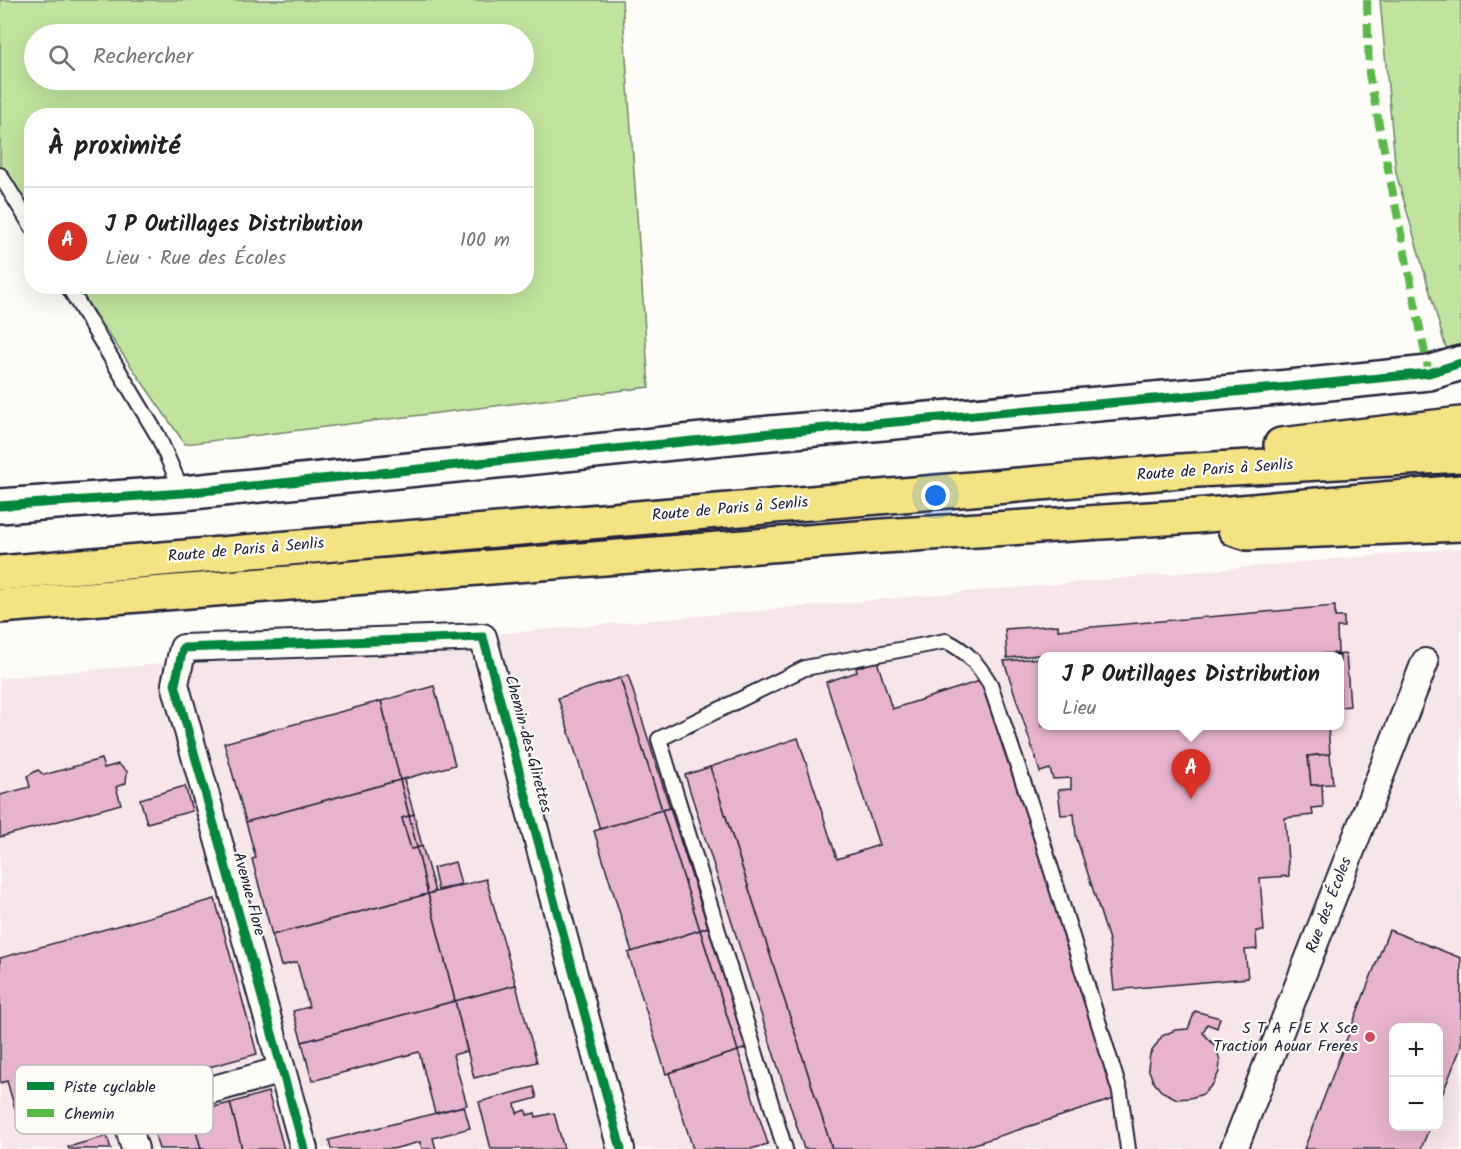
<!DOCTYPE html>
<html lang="fr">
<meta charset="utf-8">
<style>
body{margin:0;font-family:Kalam,sans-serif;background:#f6f6f6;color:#222}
.controls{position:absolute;right:18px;bottom:18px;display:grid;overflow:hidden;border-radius:12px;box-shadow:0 6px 24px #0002}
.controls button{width:54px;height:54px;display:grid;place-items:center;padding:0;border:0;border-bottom:2px solid #e0e0e0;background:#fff;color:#222;font:30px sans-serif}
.you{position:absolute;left:936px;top:496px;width:21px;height:21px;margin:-15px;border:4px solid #fff;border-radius:50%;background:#1a73e8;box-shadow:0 0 0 9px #1a73e833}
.badge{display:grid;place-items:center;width:39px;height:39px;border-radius:50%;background:#d93025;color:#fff;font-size:20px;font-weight:700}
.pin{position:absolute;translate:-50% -50px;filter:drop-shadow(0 2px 3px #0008)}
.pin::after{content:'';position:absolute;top:32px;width:21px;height:18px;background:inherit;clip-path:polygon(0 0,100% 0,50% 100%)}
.popup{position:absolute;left:1038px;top:652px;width:306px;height:78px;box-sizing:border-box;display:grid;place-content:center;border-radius:12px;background:#fff;filter:drop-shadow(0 2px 4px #0005);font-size:20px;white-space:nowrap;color:#767676}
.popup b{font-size:22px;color:#222}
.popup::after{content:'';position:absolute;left:50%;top:100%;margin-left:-12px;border:12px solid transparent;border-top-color:#fff}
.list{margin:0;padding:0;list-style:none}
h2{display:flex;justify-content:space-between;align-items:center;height:78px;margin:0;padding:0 24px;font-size:26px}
h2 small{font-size:20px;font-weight:400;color:#767676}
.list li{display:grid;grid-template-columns:39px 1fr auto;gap:18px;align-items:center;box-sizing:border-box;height:108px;padding:0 24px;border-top:2px solid #e0e0e0}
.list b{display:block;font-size:22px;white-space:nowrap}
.list p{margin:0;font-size:20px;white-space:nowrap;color:#767676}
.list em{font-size:20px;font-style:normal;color:#767676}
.icon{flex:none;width:33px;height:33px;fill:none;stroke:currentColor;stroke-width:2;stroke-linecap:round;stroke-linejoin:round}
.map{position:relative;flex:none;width:1461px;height:1149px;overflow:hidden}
.search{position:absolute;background:#fff;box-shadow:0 6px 24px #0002;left:24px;top:24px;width:510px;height:66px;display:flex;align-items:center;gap:15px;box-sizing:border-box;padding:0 21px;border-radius:33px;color:#767676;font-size:22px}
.panel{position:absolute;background:#fff;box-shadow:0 6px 24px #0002;left:24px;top:108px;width:510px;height:186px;border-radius:24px}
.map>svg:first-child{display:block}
</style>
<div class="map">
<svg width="1461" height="1149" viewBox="0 0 1461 1149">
<rect width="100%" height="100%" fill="#fdfcf7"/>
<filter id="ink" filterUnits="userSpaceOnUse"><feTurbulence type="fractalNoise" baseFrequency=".0167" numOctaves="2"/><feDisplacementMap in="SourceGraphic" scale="12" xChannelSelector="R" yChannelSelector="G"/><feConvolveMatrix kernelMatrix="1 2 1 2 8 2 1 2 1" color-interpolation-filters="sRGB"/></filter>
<g filter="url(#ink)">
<path fill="#f6e6ea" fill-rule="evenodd" d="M1461 548V1149H0V678ZM1042 656H1340V726H1042ZM1394 1028H1438V1126H1394Z"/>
<g fill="#c0e49e" stroke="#71836c" stroke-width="1.5" fill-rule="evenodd">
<path d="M0 0H622L649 387 185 444 76 287 526 286V116H32L31 222 0 177ZM34 34H524V80H34Z"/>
<polygon points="1380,0 1461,0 1461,371 1445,345 1396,173"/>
</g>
<g fill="#e7b3cd" stroke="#22223b" stroke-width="1.5">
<polygon points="1335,606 1335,617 1344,617 1344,627 1337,627 1338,653 1321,654 1321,656 1346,654 1350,706 1340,707 1340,656 1060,656 1060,653 1007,658 1005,629 1058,625 1058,630"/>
<polygon points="1042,658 1042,726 1328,726 1330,754 1308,756 1311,785 1322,784 1323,807 1312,808 1313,815 1285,818 1289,876 1260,878 1264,931 1256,931 1257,949 1245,950 1248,978 1114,990 1109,940 1076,836 1074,814 1061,815 1058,790 1071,789 1071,778 1053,779 1050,769 1040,772 1004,661"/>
<polygon points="877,661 892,709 983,680 1117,1098 959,1149 832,1149 710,767 798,738 837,859 879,845 826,682 857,672 856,668"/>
<polygon points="628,675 670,808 662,810 620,678"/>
<polygon points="620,678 662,810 600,829 558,698"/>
<polygon points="434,686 455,765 400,780 381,701"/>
<polygon points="381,701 400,780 246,822 224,743"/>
<polygon points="1330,754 1333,784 1311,785 1308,756"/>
<polygon points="101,759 104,768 118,764 127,771 126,783 116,787 121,804 0,837 0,795 30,787 27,776 38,770 44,775"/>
<polygon points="710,767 832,1149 804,1149 685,775"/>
<polygon points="404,779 414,814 409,816 400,780"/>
<polygon points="400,780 409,816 402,818 411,849 417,848 428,894 272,935 252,859 256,858 246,822"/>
<polygon points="185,786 192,811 147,823 140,799"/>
<polygon points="670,808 708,927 700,930 662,810"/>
<polygon points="662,810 700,930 632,952 594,831"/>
<polygon points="414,814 422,846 417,848 409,816"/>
<polygon points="409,816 417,848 411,849 402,818"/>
<polygon points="422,846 435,892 428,894 417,848"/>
<polygon points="455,862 461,884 438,890 433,868"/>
<polygon points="486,879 516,985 455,1001 428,894"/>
<polygon points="428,894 455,1001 302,1042 293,1011 309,1007 297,962 281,966 272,935"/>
<polygon points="215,899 257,1054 18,1119 7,1081 0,1083 0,958"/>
<polygon points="708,927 746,1048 738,1051 700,930"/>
<polygon points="700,930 738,1051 666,1074 628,953"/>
<polygon points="1389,930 1461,958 1461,1047 1438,1105 1438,1028 1394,1028 1394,1126 1430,1126 1421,1149 1304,1149"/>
<polygon points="516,985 537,1062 474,1078 455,1001"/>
<polygon points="455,1001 467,1051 453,1055 467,1105 435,1113 419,1052 312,1081 302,1042"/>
<polygon points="1195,1011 1220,1018 1217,1028 1207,1024 1203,1033 1216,1047 1220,1061 1219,1072 1213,1084 1203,1094 1190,1098 1177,1099 1161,1091 1153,1081 1148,1068 1150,1054 1162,1036 1175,1030 1188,1029"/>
<polygon points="738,1051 768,1144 751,1149 693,1149 669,1073"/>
<polygon points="534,1087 537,1098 515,1104 517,1113 526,1110 527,1115 535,1113 536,1117 554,1113 564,1149 491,1149 479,1102"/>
<polygon points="268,1092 284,1149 242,1149 230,1103"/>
<polygon points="230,1103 242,1149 201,1149 191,1113"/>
<polygon points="464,1106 470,1128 433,1138 436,1149 422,1149 420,1142 393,1149 331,1149 329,1140"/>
<polygon points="191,1113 201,1149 159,1149 152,1124"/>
<polygon points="107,1136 111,1149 69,1149 68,1147"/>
</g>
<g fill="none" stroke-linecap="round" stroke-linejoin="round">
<g stroke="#22223b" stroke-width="18">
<g id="service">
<polyline points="0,175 32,227"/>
<polyline points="68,286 158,436 183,493"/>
<path d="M785 1149 659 739 805 668 946 641C967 651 978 664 990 684L1035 817 1120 1092 1128 1149"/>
</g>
</g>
<g stroke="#22223b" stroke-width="30">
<g id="minor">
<polyline points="135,1149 125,1114 282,1070"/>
<polyline points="304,1149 175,684 183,648 483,637 621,1149"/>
<polyline points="1234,1149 1425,662"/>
</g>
</g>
<g stroke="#22223b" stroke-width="38">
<polyline id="tertiary" points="0,506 183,493 771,433 1289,387 1429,373 1461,363"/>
</g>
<g stroke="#22223b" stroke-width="38">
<g id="primary">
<polyline points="1281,445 1461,424"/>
<polyline points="1235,529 1248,533 1461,524"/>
<polyline points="0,573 1180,471 1461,455"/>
<polyline points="0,606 883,536 1196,516 1461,492"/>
</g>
</g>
<use href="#service" stroke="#fdfcf7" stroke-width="14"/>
<use href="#minor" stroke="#fdfcf7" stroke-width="26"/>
<use href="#tertiary" stroke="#fdfcf7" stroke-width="33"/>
<use href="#primary" stroke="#f4e382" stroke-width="33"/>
<polyline stroke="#58b947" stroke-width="8" stroke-dasharray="15 8" stroke-linecap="butt" points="1367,0 1369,74 1429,373"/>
<g stroke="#fdfcf7" stroke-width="13">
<g id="cycleway">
<polyline points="0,506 183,493 771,433 1289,387 1429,373 1461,363"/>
<polyline points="304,1149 175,684 183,648 483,637 621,1149"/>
</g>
</g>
<use href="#cycleway" stroke="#00873e" stroke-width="9"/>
</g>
</g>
<circle fill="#d1495b" stroke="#fdfcf7" stroke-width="2" cx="1370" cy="1037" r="6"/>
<g text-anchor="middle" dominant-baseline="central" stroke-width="4.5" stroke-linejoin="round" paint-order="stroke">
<g font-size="16" fill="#22223b" stroke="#fdfcf7">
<text transform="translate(1215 470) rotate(-4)">Route de Paris à Senlis</text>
<text transform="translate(730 509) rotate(-5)">Route de Paris à Senlis</text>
<text transform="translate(246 550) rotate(-5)">Route de Paris à Senlis</text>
<text transform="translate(528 744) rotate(75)">Chemin des Glirettes</text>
<text transform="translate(249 894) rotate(75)">Avenue Flore</text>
<text transform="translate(1329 905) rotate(-69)">Rue des Écoles</text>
</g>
<g font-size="16" fill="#22223b" stroke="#fdfcf7" text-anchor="end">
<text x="1358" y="1028">S T A F E X Sce<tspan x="1358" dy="18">Traction Aouar Freres</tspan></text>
</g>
</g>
<rect x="15" y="1065" width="198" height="69" rx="9" fill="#fdfcf7" stroke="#bbbbbf" stroke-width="1.5"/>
<rect x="27" y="1082" width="27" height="8" fill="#00873e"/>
<rect x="27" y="1109" width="27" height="8" fill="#58b947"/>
<g font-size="16" fill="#22223b">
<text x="64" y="1092">Piste cyclable</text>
<text x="64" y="1119">Chemin</text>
</g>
</svg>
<div class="controls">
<button>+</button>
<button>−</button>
</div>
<div class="you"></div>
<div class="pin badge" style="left:1191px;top:799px">A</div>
<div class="popup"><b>J P Outillages Distribution</b>Lieu</div>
<div class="search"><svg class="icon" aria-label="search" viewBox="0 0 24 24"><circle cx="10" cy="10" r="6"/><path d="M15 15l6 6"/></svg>Rechercher</div>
<section class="panel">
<h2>À proximité<small></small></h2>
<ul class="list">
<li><span class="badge">A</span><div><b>J P Outillages Distribution</b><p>Lieu · Rue des Écoles</p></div><em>100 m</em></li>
</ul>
</section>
</div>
